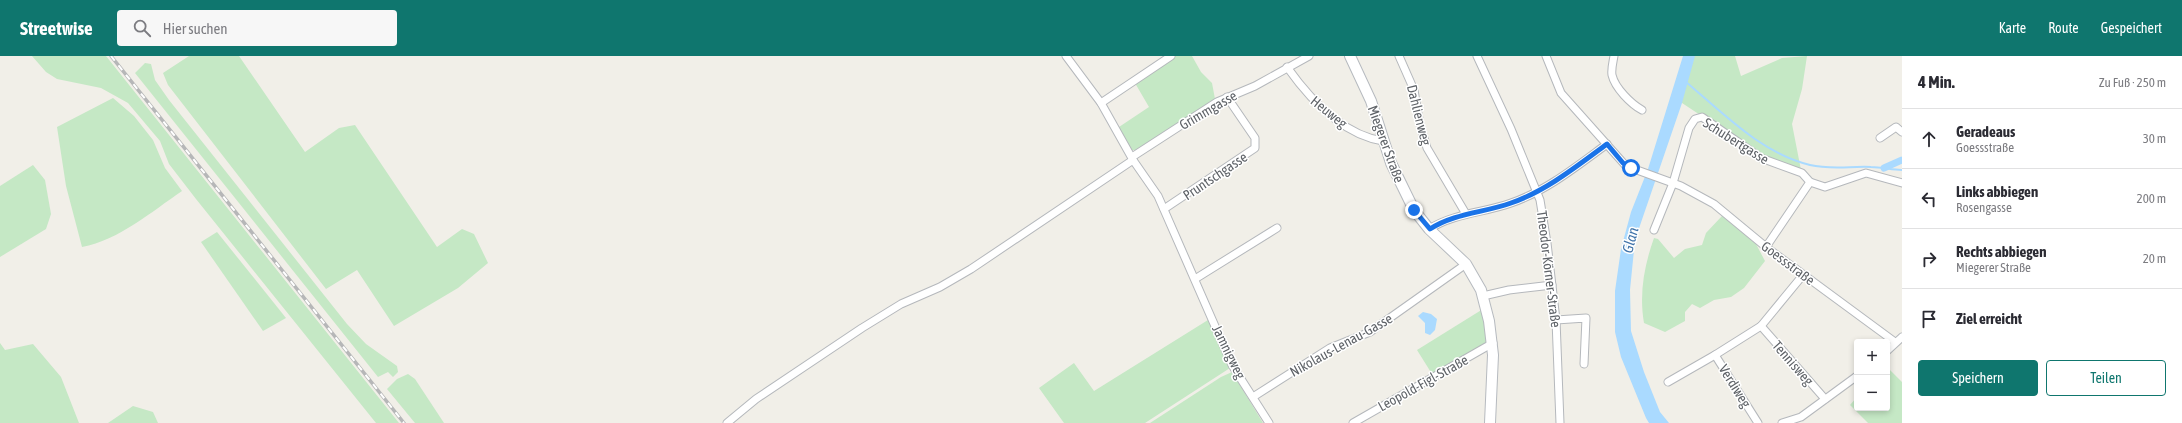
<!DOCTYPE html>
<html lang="de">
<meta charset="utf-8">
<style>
body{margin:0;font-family:"Asap Condensed",sans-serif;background:#f7f7f7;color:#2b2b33}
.controls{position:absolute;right:12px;bottom:12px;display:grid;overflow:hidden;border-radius:4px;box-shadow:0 2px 6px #0003}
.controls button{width:36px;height:36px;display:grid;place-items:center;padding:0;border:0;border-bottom:1px solid #e1e1e2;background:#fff;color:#2b2b33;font:20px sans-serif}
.stop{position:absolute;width:12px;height:12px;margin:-9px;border:3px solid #1a73e8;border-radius:50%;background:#fff}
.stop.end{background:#1a73e8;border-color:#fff;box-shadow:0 1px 4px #0008}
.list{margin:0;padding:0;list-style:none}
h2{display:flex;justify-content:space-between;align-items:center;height:52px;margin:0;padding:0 16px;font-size:17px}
h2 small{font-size:13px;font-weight:400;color:#7c7c81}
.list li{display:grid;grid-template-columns:26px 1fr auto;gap:12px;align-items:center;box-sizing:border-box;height:60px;padding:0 16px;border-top:1px solid #e1e1e2}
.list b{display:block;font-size:15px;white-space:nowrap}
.list p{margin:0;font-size:13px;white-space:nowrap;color:#7c7c81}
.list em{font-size:13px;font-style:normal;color:#7c7c81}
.actions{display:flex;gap:8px;padding:12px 16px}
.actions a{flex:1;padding:9px 0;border:1px solid #0f766e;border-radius:4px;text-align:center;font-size:14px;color:#0f766e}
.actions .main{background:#0f766e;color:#fff}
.icon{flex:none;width:22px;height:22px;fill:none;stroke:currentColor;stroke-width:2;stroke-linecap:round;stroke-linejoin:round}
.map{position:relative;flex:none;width:1902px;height:367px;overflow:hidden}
header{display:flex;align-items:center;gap:24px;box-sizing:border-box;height:56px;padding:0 20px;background:#0f766e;color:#fff}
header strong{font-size:19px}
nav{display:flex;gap:22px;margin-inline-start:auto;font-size:14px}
.search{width:280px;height:36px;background:#f7f7f7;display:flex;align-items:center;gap:10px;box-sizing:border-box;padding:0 14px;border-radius:4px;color:#7c7c81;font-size:15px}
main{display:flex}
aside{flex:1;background:#fff}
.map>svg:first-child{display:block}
</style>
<header>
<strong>Streetwise</strong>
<div class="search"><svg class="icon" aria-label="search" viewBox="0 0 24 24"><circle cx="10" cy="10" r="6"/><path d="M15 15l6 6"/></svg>Hier suchen</div>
<nav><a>Karte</a><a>Route</a><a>Gespeichert</a></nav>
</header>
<main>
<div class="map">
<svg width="1902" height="367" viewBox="0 0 1902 367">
<rect width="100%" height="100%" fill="#f1efe8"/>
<g fill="#c5e8c5">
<polygon points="32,0 106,0 399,367 376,367 196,143 169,108 160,85 128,47 101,32 57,23 46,16"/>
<polygon points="189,0 239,0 305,96 339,72 355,69 437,191 462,173 474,178 488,207 458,232 394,270 357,214 326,233 168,29 163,17"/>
<polygon points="1175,0 1192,0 1201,16 1212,27 1215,43 1136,94 1130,94 1119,71 1149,51 1135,27"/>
<polygon points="1691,0 1735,0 1741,20 1782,2 1807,0 1802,33 1792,68 1801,114 1765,102 1679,45"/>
<polygon points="145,7 151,8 155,24 169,44 347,268 366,288 397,310 398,316 393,321 388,316 378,321 135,17"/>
<path d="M113 42 134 60 153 84 165 112 182 135C151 156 119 184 82 191L66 130 57 71Z"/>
<polygon points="33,109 45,124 51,158 46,173 0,201 0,130"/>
<path d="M1722 160 1756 188 1765 205 1744 232 1731 241 1714 244 1700 252 1692 248 1685 256V265L1665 276 1644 267C1639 238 1644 210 1654 182L1658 183 1674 202 1685 193 1702 189 1706 177Z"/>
<polygon points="217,176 286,262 263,275 201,186"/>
<polygon points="1483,253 1488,287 1432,318 1417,294"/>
<polygon points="1208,264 1230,312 1145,367 1064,367 1039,332 1074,307 1094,335"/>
<polygon points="0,287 5,294 33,288 61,321 79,367 0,367"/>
<polygon points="1887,311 1902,326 1902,367 1868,367 1850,349 1857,341 1857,352 1887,352"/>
<polygon points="1232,316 1263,367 1150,367 1221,321"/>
<polygon points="408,318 415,323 444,367 415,367 387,333 397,323"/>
<polygon points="133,350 153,356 158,367 108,367"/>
</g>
<g fill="#aadaff">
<polygon points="1683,0 1695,0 1682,47 1635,184 1630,234 1631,275 1644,316 1660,356 1669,367 1649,367 1646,362 1621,301 1615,276 1615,235 1621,193 1631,156 1648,113"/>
<polygon points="1423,256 1431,258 1437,263 1435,274 1430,279 1425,277 1425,267 1418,260"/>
</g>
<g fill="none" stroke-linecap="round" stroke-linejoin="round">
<path stroke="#aadaff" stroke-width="2" d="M1686 26C1723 57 1762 98 1810 109 1831 114 1851 110 1871 111 1882 111 1892 114 1902 114"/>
<polyline stroke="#aadaff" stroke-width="7" points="1884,112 1902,104"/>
<g stroke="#b5b8bc" stroke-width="9">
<g id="minor">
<polyline points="1066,0 1101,47 1133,104 1158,140 1232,309 1269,367"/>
<polyline points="1399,0 1414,34 1420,69 1427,92 1466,158"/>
<polyline points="1477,0 1511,73 1540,144 1547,187 1556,264 1560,367"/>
<polyline points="1546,0 1561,37 1626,110 1681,130 1714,148 1766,191 1895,286"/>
<path d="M1614 0C1613 6 1611 13 1612 19 1615 32 1631 48 1642 54"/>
<path d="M1287 11C1309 42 1343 79 1383 85"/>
<polyline points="1101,47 1171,0"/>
<polyline points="1880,82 1896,71 1902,76"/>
<polyline points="1132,101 1217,46 1255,30 1309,0"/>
<polyline points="1810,126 1825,131 1866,117 1902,127"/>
<polyline points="1164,153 1255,92 1255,82 1227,41"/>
<path d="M1429 173C1455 157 1483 157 1511 147 1546 135 1577 110 1607 88"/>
<polyline points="1654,174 1673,127 1689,72 1695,63 1702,61 1761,102 1802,117 1810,126 1766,191"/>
<polyline points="1195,223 1277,172"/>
<polyline points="1483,240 1509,234 1552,229"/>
<polyline points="1556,264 1586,262 1584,308"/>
<polyline points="1761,270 1825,343"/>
<polyline points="1887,295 1902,281"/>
<polyline points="1715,299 1761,270 1803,219"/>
<polyline points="1668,326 1715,299 1758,367"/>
<polyline points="1253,341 1330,292 1370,276 1466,208"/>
<polyline points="727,367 756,343 862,272 901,248 940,231 971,213 1133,104"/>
<polyline points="1353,367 1493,287"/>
<polyline points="1782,367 1801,361 1857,320"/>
</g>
</g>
<g stroke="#b6babf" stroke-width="12">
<polyline id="secondary" points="1350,0 1371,45 1391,107 1414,154 1429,173 1466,208 1481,234 1489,265 1493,299 1490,367"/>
</g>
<use href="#minor" stroke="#fff" stroke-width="7"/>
<use href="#secondary" stroke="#fff" stroke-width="10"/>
<g stroke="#b6b7b8" stroke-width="3.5">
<polyline id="rail" points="111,0 404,367"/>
</g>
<use href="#rail" stroke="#fff" stroke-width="2" stroke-dasharray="6" stroke-linecap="butt"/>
</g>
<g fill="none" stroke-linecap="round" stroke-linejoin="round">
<path stroke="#1a73e8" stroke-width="5" d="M1414 154 1430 173C1455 157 1483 157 1511 147 1546 135 1577 110 1607 88L1623 107 1631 112"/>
</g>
<g text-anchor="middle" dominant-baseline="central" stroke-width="3" stroke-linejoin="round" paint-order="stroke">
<g font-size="14" fill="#5f6368" stroke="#fff">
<text transform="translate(1208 54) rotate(-30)">Grimmgasse</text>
<text transform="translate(1329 56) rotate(39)">Heuweg</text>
<text transform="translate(1419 59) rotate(76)">Dahlienweg</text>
<text transform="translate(1736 85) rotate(32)">Schubertgasse</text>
<text transform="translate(1386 88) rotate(70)">Miegerer Straße</text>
<text transform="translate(1215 120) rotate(-34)">Pruntschgasse</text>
<text transform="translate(1788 207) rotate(37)">Goessstraße</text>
<text transform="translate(1549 213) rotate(83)">Theodor-Körner-Straße</text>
<text transform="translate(1341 289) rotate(-29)">Nikolaus-Lenau-Gasse</text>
<text transform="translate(1229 296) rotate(64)">Jamnigweg</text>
<text transform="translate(1793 307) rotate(49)">Tennisweg</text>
<text transform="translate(1423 327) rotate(-29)">Leopold-Figl-Straße</text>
<text transform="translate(1735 330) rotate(58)">Verdiweg</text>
</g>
<g font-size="15" font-style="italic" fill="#4174aa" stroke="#fff">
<text transform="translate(1630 184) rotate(-75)">Glan</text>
</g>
</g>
</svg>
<div class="controls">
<button>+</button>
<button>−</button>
</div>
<div class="stop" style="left:1631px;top:112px"></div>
<div class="stop end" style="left:1414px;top:154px"></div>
</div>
<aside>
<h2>4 Min.<small>Zu Fuß · 250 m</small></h2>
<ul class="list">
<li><svg class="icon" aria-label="ahead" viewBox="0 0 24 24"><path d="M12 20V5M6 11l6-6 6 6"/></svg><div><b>Geradeaus</b><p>Goessstraße</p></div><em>30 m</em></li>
<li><svg class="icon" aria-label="left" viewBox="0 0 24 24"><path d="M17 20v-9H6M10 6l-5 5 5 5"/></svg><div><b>Links abbiegen</b><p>Rosengasse</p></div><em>200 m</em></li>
<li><svg class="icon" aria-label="right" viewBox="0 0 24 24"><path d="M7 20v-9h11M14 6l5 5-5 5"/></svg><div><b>Rechts abbiegen</b><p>Miegerer Straße</p></div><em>20 m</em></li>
<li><svg class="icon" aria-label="arrive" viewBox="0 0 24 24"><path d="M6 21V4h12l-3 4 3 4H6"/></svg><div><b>Ziel erreicht</b></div></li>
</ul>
<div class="actions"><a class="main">Speichern</a><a>Teilen</a></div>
</aside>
</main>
